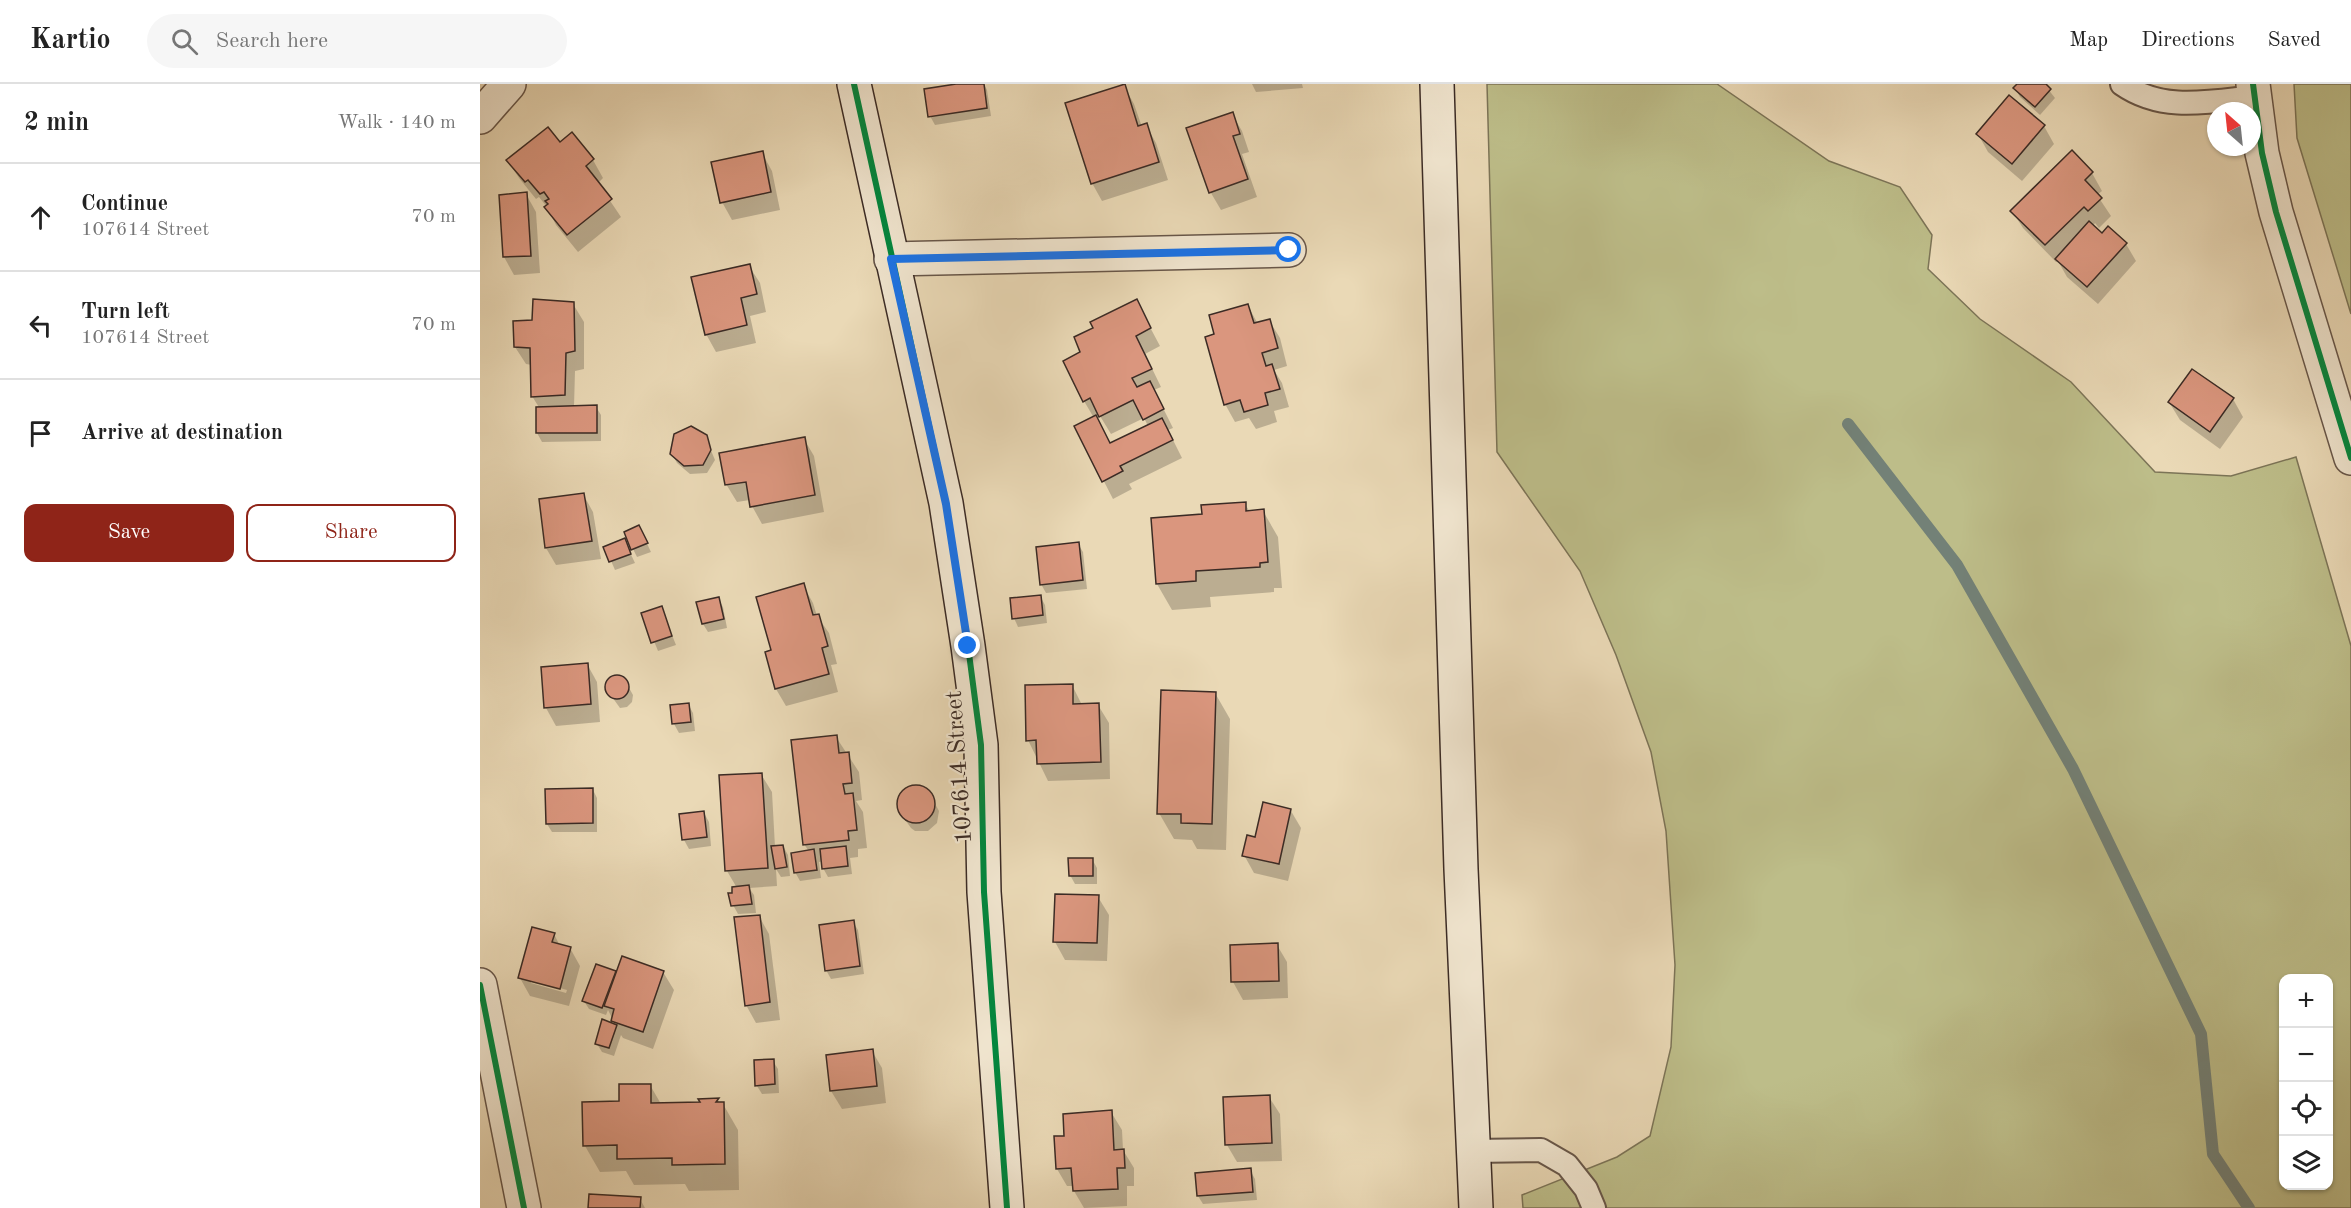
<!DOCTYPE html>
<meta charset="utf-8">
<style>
body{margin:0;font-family:"Old Standard TT",serif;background:#f6f6f6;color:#222}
.controls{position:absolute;right:18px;bottom:18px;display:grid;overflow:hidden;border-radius:12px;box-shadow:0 2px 4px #0004}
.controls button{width:54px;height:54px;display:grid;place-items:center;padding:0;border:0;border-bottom:2px solid #e0e0e0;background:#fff;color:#222;font:30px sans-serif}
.compass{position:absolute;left:1727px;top:18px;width:54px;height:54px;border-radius:50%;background:#fff;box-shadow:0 2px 4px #0004;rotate:333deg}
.stop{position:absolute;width:18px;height:18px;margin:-14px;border:4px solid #1a73e8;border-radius:50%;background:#fff}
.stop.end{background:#1a73e8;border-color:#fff;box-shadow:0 2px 6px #0008}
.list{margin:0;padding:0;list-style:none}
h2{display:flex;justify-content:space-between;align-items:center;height:78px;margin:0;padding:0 24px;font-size:26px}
h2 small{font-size:20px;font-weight:400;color:#767676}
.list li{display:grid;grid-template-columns:39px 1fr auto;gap:18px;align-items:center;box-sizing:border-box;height:108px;padding:0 24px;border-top:2px solid #e0e0e0}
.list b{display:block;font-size:22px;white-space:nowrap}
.list p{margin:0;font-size:20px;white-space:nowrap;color:#767676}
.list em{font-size:20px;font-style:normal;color:#767676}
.actions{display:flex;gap:12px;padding:18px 24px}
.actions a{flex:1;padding:14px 0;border:2px solid #8f2418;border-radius:12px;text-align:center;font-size:21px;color:#8f2418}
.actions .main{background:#8f2418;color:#fff}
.icon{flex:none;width:33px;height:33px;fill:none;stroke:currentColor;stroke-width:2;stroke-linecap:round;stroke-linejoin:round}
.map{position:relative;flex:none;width:1871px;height:1124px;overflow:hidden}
header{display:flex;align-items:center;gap:36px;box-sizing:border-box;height:84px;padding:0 30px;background:#fff;border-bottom:2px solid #e0e0e0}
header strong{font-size:28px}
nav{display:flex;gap:33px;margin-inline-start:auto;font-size:21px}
.search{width:420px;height:54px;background:#f6f6f6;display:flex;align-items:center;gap:15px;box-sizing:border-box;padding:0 21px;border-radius:33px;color:#767676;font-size:22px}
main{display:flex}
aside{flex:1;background:#fff}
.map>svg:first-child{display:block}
</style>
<header>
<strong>Kartio</strong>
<div class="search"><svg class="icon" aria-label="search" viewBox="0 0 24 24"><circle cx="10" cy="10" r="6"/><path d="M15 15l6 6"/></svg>Search here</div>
<nav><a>Map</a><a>Directions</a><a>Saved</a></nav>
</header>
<main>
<aside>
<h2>2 min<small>Walk · 140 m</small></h2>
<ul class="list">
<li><svg class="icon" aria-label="ahead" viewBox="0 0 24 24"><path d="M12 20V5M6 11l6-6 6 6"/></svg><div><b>Continue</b><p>107614 Street</p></div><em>70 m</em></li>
<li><svg class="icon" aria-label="left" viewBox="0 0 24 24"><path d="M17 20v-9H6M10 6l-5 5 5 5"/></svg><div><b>Turn left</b><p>107614 Street</p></div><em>70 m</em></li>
<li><svg class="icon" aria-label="arrive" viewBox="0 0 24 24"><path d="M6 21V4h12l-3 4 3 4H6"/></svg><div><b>Arrive at destination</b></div></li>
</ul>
<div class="actions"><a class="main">Save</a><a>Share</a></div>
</aside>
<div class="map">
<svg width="1871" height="1124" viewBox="0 0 1871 1124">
<rect width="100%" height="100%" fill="#ead9b6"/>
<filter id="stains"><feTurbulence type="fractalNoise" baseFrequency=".00333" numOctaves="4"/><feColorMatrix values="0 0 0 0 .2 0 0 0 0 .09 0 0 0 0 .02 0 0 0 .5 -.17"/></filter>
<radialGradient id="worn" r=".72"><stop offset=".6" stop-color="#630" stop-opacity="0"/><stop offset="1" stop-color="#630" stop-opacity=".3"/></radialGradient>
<g fill="#bdbd89" stroke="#7c7457" stroke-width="1.5" fill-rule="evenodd">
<path d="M1007 0H1237L1349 77 1420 103 1452 151 1448 185 1500 235 1591 298 1675 388 1751 392 1816 373 1871 562V1124H1043L1042 1111 1137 1073 1170 1052 1191 963 1195 881 1186 747 1171 668 1136 571 1100 487 1017 368ZM1804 894H1848V1102H1804Z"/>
<polygon points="1814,0 1871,0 1871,230 1817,54"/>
</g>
<g fill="#0003" fill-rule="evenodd">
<polygon points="486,0 504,0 507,6 511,32 455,41 450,32"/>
<polygon points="772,0 822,0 823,4 776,8"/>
<polygon points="1539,0 1564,0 1575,14 1560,31 1540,13 1535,4"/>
<polygon points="644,2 654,20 662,43 666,41 676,59 688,96 622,117 612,99"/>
<polygon points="752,30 762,47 769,68 762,70 777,113 741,126 731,109 708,45"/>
<polygon points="1564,42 1574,60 1542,97 1508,68 1498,50"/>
<polygon points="92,50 113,76 123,94 118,99 141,133 98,168 76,141 67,123 59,113 56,115 39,94 28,77 80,60"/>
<polygon points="282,69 292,87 300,126 252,136 242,118"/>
<polygon points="1612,89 1622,107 1617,111 1631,132 1619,144 1615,139 1613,142 1622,151 1646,160 1656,177 1618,220 1587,193 1578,177 1576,178 1543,144 1532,127"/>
<polygon points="46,110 56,128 60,189 34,191 24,173"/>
<polygon points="269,182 280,199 286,228 270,232 276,259 236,268 226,250"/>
<path d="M656 217 680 262 665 270 681 303 674 306 693 344 688 346 702 374 649 400 652 405 633 415 596 343 614 334 604 317 602 268 615 245ZM620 332 631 350 664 334 668 342 631 361 616 334Z"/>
<polygon points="93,220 104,238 104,285 95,287 94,323 116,323 121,331 121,357 62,358 57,349 58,325 60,325 52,312 52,281 46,280 35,263 54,237"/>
<polygon points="768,222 778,240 789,236 800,254 807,282 794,286 802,299 809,323 794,327 797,338 776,345 769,334 755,338 745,320 736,251"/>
<polygon points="1753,315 1763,333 1740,365 1700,336 1689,318"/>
<polygon points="225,352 235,376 227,389 210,390 197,379 192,370"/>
<polygon points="324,355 334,372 344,428 282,440 272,422 270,416 257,418 246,400"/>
<polygon points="103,410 113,428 121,475 76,481 66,464"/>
<polygon points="765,420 770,428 783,427 798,453 802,504 794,504 794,508 730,513 731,523 692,526 677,500 672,435 723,431"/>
<polygon points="163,451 171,468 157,473 153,465"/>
<polygon points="144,456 155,479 135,486 125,463"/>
<polygon points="598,460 603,468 607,505 566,509 561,500"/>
<polygon points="323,501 333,519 337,532 349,549 357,580 351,581 358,608 306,622 296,605 293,567"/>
<polygon points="560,512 565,521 567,539 538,543 534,534"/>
<polygon points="238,514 243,523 247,544 228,548 223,540 218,519"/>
<polygon points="181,524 196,561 178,567 163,530"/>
<polygon points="107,580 117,598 120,638 76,642 66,624"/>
<polygon points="137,593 144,595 153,611 152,618 147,623 140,624 127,606 129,597"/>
<polygon points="592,601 602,621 618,621 629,639 630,695 568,697 548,656"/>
<polygon points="735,609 750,635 746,766 717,765 712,756 694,755 679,729"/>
<polygon points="208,620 213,629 215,647 199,649 194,640 192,622"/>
<polygon points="356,653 379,688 382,716 376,717 383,728 387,764 378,765 378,773 370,774 372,790 348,793 343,784 343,777 339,778 341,794 320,797 315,788 328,766 324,760"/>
<polygon points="281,690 292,708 295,763 303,762 308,771 310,792 301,793 296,785 297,802 269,804 274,811 276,829 258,830 253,821 257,804 247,787"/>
<polygon points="437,702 448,707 459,727 457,739 448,747 435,747 431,744 418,726 421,709"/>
<polygon points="113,706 117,714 117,748 72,748 67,740"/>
<polygon points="811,727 821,744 808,797 774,789 764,771 776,754"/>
<polygon points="224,729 229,738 231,762 209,765 204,756 201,731"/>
<polygon points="612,775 617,784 617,800 595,800 590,791"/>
<polygon points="618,813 629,831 627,877 585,876 575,858"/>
<polygon points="279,832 289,850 300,936 276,939 266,921"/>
<polygon points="373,838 378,846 384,890 351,895 346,886"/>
<path d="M74 850 80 862 90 864 100 882 89 922 50 912 40 894ZM51 896 87 906 86 909 51 899Z"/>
<polygon points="797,861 807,878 808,914 763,916 753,898"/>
<polygon points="135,888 136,891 183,888 194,906 173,965 143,954 141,951 134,972 122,968 117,960 136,942 128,926 126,931 109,925 104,917"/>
<polygon points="392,967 402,984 406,1019 362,1025 351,1007 347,972"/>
<polygon points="293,977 298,985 299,1009 282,1010 277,1002"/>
<polygon points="170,1001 181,1020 222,1019 220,1016 238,1016 240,1020 243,1020 258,1046 259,1106 209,1107 205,1100 154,1101 146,1087 120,1088 105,1062 141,1019"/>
<polygon points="789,1013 800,1030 802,1077 757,1078 747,1061"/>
<polygon points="631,1028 642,1046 643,1066 654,1084 654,1102 647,1102 647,1122 604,1124 594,1107 594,1102 587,1102 577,1085 585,1053"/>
<polygon points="770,1086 775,1095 777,1116 723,1120 718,1112"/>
<polygon points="160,1115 165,1124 110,1124"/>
</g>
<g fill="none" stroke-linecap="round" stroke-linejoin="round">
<polyline stroke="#738177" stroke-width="12" points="1368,340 1477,481 1593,685 1721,950 1733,1070 1769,1124"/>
</g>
<g fill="#da967e" stroke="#3b2b25" stroke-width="1.5">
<polygon points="476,0 504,0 507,24 448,33 444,5"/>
<polygon points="645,0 658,42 667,39 679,78 611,100 585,19"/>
<polygon points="1537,0 1566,0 1571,5 1555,23 1533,4"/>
<polygon points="1529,11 1565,41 1532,80 1496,50"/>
<polygon points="753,28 760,50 753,52 768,95 729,109 706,44"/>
<polygon points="68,43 80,58 92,48 114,75 106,82 132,115 87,151 64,123 68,120 65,117 69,115 64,108 60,110 48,96 45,98 26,76"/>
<polygon points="1592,66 1613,88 1605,96 1622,114 1608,127 1604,123 1565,161 1530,127"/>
<polygon points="283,67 291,108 240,119 231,78"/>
<polygon points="47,108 51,172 23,173 19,111"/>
<polygon points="1609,137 1622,149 1628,142 1647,159 1607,203 1575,175"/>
<polygon points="270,180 277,210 261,214 267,241 225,251 211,193"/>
<polygon points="53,215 94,218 95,267 86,269 85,311 51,313 50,264 34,263 33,237 52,236"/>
<polygon points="657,215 671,244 656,252 672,285 652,294 657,303 670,297 684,325 663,336 653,316 619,333 610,314 603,318 583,277 600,268 594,253 613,244 610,238"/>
<polygon points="768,220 774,239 790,235 798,264 782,269 786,282 792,280 800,305 785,309 788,321 764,328 760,316 744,321 725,253 734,250 729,231"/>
<polygon points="1712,285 1754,314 1730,348 1688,318"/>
<polygon points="117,321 117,349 56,349 56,323"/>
<polygon points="616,331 630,359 682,334 693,356 640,382 643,387 622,398 594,342"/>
<polygon points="211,342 227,351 231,366 223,381 204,382 190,370 194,350"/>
<polygon points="325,353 335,411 270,423 266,398 245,401 239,369"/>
<polygon points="104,409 112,457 65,464 59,415"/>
<polygon points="766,418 766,427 784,425 788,478 780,479 780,483 716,487 716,497 676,500 671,434 722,430 721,421"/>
<polygon points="159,441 168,459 151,466 144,448"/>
<polygon points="145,454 151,470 129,478 123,463"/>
<polygon points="599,458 603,496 560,501 556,463"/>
<polygon points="324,499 333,531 339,530 348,562 342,564 349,590 295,605 285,568 291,566 276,513"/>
<polygon points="561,511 563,531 532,535 530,514"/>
<polygon points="239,513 244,535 222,540 216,518"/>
<polygon points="182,522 192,552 171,559 161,529"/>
<polygon points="108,579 111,620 64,624 61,583"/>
<circle cx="137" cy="603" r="12"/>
<polygon points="593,600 593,620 619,619 621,678 557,680 556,656 546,657 545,601"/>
<polygon points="681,606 736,608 732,740 701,739 701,730 677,730"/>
<polygon points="209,619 211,638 192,640 190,621"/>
<polygon points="357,651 359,669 369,668 372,699 363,700 365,710 373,709 377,746 368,747 369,756 323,761 311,656"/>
<polygon points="282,689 288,784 245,787 239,691"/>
<circle cx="436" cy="720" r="19"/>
<polygon points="113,704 113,739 66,740 65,705"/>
<polygon points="783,718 811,725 799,780 762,772 767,751 775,753"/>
<polygon points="224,727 227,753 202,756 199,730"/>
<polygon points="303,761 307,783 295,785 291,762"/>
<polygon points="366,762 368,782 342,785 340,765"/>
<polygon points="334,765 337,786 314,789 311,769"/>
<polygon points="588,774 613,774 613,792 589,792"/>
<polygon points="269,801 272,820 251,822 248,809 252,809 252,803"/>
<polygon points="575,810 619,811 617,859 573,858"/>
<polygon points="280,831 290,918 265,922 254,833"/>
<polygon points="374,836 380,882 345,887 339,841"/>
<polygon points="52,843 75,849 72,858 91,863 80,905 38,894"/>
<polygon points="798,859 799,897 751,898 750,861"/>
<polygon points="142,872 184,887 163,948 131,937 134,925 124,922"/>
<polygon points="116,880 136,887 122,924 102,917"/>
<polygon points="122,935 137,941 129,964 115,960"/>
<polygon points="393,965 397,1002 350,1007 346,971"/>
<polygon points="294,975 295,1000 275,1002 274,976"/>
<polygon points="139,1000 171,1000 171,1019 220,1018 218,1015 239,1014 236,1018 244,1018 245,1080 192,1081 192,1074 137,1075 137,1061 103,1062 102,1018 139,1017"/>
<polygon points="790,1011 792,1059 745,1061 743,1013"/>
<polygon points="632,1026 634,1066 644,1065 645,1084 637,1084 638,1105 593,1107 591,1084 576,1085 574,1052 584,1052 583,1030"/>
<polygon points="771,1084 773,1108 717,1112 715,1089"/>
<polygon points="109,1110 161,1113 160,1124 108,1124"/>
</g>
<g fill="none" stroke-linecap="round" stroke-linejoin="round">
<g stroke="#675649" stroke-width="26">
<g id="lane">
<path d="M1642 0C1682 28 1728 18 1774 13"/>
<polyline points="993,1067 1061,1066 1087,1081 1106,1105 1114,1124"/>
</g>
</g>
<g stroke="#675649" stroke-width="36">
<g id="street">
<polyline points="1773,0 1782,69 1796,128 1871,374"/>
<polyline points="0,33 29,0"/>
<polyline points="411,175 809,166"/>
<polyline points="0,901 44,1124"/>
</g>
</g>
<g stroke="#3b2b25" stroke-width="36">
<g id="secondary">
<polyline points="374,0 466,419 488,562 501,661 504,808 527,1124"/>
<polyline points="957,0 981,785 996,1124"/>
</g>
</g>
<use href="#lane" stroke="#f1e6d0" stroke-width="22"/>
<use href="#street" stroke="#f1e6d0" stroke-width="33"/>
<use href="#secondary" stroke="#f1e6d0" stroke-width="33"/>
<g stroke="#f1e6d0" stroke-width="10">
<g id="cycleway">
<polyline points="374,0 466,419 488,562 501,661 504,808 527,1124"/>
<polyline points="1773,0 1782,69 1796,128 1871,374"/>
<polyline points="411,175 809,166"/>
<polyline points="0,901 44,1124"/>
</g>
</g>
<use href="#cycleway" stroke="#00873e" stroke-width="6"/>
</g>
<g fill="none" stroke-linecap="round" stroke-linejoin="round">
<polyline stroke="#1a73e8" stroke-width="8" points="488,562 466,420 411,175 809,166"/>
</g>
<g text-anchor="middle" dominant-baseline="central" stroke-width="4.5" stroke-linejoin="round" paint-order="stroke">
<g font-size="24" fill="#3b2b25" stroke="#f1e6d0">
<text transform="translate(480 683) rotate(-94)">107614 Street</text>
</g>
</g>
<rect width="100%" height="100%" filter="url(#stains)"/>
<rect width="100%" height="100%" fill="url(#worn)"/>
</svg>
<div class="controls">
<button>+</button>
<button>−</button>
<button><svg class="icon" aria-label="locate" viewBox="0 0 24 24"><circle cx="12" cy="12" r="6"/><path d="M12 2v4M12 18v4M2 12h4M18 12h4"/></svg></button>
<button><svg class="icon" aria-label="layers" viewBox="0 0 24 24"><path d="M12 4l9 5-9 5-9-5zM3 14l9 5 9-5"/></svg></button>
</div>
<svg class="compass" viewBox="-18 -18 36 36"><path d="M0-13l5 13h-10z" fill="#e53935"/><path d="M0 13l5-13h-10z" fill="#767676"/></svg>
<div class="stop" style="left:809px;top:166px"></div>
<div class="stop end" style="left:488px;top:562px"></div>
</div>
</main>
